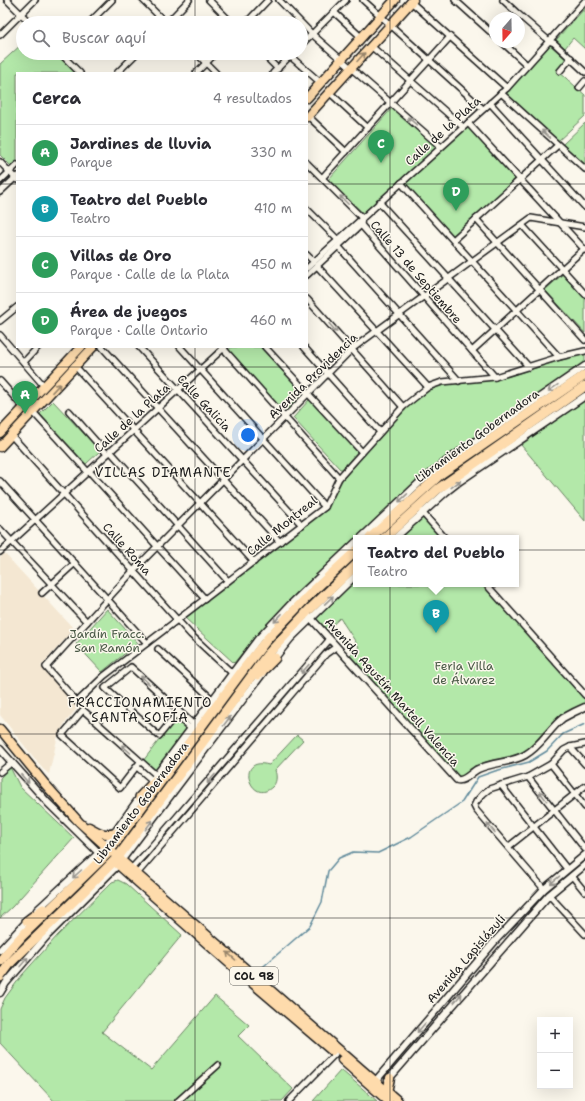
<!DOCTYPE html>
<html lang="es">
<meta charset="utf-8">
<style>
body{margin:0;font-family:"Shantell Sans",sans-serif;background:#f2f2f3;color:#2b2b33}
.controls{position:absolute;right:12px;bottom:12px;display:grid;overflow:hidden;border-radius:0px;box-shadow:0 4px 16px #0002}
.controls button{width:36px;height:36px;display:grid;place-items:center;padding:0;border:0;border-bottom:1px solid #e1e1e2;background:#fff;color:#2b2b33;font:20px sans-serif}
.compass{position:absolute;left:489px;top:12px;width:36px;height:36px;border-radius:50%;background:#fff;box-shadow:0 4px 16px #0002;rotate:200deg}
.you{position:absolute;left:248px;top:435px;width:14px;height:14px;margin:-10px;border:3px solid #fff;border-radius:50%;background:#1a73e8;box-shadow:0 0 0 6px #1a73e833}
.badge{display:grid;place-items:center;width:26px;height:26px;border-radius:50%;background:#1f6fb2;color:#fff;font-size:13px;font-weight:700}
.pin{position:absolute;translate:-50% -33px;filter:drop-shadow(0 1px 2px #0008)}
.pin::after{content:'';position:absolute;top:21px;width:14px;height:12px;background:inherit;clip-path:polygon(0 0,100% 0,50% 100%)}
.popup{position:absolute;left:353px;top:535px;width:166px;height:52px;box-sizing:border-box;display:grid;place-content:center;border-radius:0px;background:#fff;filter:drop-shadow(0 1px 3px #0005);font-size:13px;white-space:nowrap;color:#7c7c81}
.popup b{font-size:15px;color:#2b2b33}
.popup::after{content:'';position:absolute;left:50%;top:100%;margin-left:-8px;border:8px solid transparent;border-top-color:#fff}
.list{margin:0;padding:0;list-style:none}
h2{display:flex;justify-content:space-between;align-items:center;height:52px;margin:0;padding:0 16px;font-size:17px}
h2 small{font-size:13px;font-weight:400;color:#7c7c81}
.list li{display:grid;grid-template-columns:26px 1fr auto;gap:12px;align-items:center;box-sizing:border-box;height:56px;padding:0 16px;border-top:1px solid #e1e1e2}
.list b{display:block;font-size:15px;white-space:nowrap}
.list p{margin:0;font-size:13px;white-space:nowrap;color:#7c7c81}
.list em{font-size:13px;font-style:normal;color:#7c7c81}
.icon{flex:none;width:22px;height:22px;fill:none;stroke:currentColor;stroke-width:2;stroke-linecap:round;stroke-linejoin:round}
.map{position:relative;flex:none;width:585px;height:1101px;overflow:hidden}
.search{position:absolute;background:#fff;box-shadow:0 4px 16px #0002;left:16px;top:16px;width:292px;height:44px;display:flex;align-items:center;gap:10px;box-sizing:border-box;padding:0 14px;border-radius:22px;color:#7c7c81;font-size:15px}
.panel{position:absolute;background:#fff;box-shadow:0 4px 16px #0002;left:16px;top:72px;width:292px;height:276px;border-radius:0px}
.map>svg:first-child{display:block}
</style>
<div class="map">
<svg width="585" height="1101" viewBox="0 0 585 1101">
<rect width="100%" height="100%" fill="#fbf7ec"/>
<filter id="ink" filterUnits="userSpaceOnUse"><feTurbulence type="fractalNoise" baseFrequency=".025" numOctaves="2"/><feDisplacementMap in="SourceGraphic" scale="8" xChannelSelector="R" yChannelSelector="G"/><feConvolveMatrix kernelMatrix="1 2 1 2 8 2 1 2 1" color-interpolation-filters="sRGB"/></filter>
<g filter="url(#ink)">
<polygon fill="#f4e7d2" points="4,553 74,629 41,666 78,707 65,723 58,735 49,774 43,769 0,715 0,558"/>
<g fill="#b3e8a9" stroke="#688262">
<polygon points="585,8 585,49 573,38 565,48 556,40"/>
<polygon points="23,43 23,53 56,53 77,73 17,73 17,161 11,166 0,155 0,64"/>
<polygon points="550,45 567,60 557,70 585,95 585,116 558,141 505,93"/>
<polygon points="393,107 437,147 363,213 328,180"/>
<polygon points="585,123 585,166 562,145"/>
<polygon points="467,125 518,180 453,239 403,184"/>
<polygon points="563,274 585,298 585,333 545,290"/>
<polygon points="232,347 260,347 303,393 285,413 227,351"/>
<polygon points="585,353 585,363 430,470 297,592 255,637 234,663 185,618 326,510 342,480 406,408 432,389 443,384 496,380"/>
<polygon points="309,400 311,400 357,452 342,469 340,469 293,418"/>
<polygon points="585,400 585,521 521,445"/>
<polygon points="53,401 100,451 86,464 40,414"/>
<polygon points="423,516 442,538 399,538"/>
<path d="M356 579V584H483L585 697V703C572 710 559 717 549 727 539 735 533 746 522 753 511 759 500 757 489 761 479 763 470 770 462 776H457L350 655 359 647 340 618 327 630 315 617Z"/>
<polygon points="107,609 138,643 102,672 76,644"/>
<polygon points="176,718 188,729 155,772 143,761"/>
<path d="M297 735 303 740 275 770C277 776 277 783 272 787 251 807 234 755 269 765Z"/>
<polygon points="10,767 20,787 74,838 12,907 0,918 0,778"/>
<polygon points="118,880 126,884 182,935 102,1032 151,1070 215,996 249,1025 238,1036 293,1089 282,1101 54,1101 0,1043 0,1009 5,998 22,975 58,935 112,882"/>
<polygon points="341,1070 377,1101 313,1101"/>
</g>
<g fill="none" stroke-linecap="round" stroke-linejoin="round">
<polyline stroke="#618b9c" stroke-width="1.5" points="257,972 310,926 322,902 328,871 339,858 353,852 378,853 411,837 462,802 478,777 495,771 529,762 547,751 563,734 585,724"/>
<g stroke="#1c1c1c" stroke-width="8">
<g id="minor">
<polyline points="7,0 30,23"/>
<polyline points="143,0 166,23"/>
<polyline points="209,0 232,23"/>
<polyline points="279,0 312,34 441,147"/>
<polyline points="363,0 483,109"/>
<polyline points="455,0 495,36"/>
<polyline points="503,0 517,13 549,41 554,43 585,72"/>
<polyline points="410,1 507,88"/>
<polyline points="334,12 361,37"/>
<polyline points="89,23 112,0"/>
<polyline points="167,23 189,0"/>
<polyline points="246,23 268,0"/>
<polyline points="0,35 35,0"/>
<polyline points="502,42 527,65"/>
<polyline points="301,45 346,0"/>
<polyline points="371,46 463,127"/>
<polyline points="60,53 80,73"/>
<polyline points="196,53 216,73"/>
<polyline points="262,53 278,69"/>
<polyline points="290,56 321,83"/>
<polyline points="560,71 571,58"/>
<polyline points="117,73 137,53"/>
<polyline points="196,73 216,53"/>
<polyline points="273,73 293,53"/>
<polyline points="579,88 585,81"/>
<polyline points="329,92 368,128"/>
<polyline points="501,93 585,169"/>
<polyline points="490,103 585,207"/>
<polyline points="308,116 346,152"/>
<polyline points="468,123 585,250"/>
<polyline points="0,162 17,180"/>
<polyline points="307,163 362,218 361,225 495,377"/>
<polyline points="322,178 450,37"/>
<polyline points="0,181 17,165"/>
<polyline points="401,183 559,357"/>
<polyline points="0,192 17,176"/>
<polyline points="379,202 529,367"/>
<polyline points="307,209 338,240"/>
<polyline points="476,219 585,340"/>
<polyline points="522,225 585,294"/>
<polyline points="585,227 531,218 352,349 133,571 46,667 77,702 104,676 325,507 339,478 403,407 428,387 442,382 495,377 559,357 585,351"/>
<polyline points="453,240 558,145"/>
<polyline points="338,246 459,381"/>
<polyline points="307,255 314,262"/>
<polyline points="317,266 428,387"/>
<polyline points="307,268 507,88 585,1"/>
<polyline points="307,275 361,225"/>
<polyline points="307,299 403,407"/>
<polyline points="0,321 17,307"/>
<polyline points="0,335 44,386"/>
<polyline points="102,347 280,542"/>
<polyline points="139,347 302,525"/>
<polyline points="180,347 325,507"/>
<polyline points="222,347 339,478"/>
<polyline points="265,347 362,452"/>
<polyline points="304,347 380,432"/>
<polyline points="472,351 584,249"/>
<polyline points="24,362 38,347"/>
<polyline points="74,365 254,562"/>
<polyline points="0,381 24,408"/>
<polyline points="69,411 107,454"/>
<polyline points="33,412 88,472"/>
<polyline points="11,435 191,635 232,673"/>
<polyline points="110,451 228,581"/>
<polyline points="89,471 205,599"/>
<polyline points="0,481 147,643"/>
<polyline points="420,510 445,538"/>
<polyline points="0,529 87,622"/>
<polyline points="0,552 225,347"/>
<polyline points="486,584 585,695"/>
<polyline points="42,593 75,563"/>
<polyline points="158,649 213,700"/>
<polyline points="179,711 159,736 105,688 131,667 194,725"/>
<polyline points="176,715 191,729"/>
<polyline points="570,747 585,764"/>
<polyline points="140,762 120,788 62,735 83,710 156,775"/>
<polyline points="551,764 585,807"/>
<polyline points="137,767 152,780"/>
<polyline points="0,772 11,763"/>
<polyline points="528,777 585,849"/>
<polyline points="501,785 567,869"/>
<polyline points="508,847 585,786"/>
<polyline points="130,870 144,855 330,639"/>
<polyline points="136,875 326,654 336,647"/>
<polyline points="572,876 585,892"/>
<polyline points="544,889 476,810 474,806 476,802 483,794 489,789 528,777 551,764 564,750 570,747 585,744"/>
<polyline points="549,895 585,934"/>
<polyline points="178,1101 218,1065"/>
<polyline points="289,1101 335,1054"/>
</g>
</g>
<g stroke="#1c1c1c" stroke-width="9">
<g id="tertiary">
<polyline points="361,538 419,483 448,460 585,366"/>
<polyline points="395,538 446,492 460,481 585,396"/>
<path d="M308 615 457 780C465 782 471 772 478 769 493 762 511 763 525 755 541 746 549 729 563 718 570 714 578 710 585 707"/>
<polyline points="273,660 291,638 356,575"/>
<polyline points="0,749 48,803 99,853"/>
<polyline points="151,782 258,639 289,606 356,542"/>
<polyline points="37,910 102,850 142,794"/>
<polyline points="0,950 30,918"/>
<polyline points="0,993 6,983 47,936 118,865 263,673"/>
<polyline points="388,1080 549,895 585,865"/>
<polyline points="373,1084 495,941 544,889 585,855"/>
</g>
</g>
<g stroke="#1c1c1c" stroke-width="11">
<g id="primary">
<polyline points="307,98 395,0"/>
<polyline points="307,117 413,0"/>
<polyline points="0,433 81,347"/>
<polyline points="0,447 93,347"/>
<polyline points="0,729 45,784 79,822 131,869 398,1101"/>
<path d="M89 827C98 832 104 836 115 833"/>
<polyline points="116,863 230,964 332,1051"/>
<polyline points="342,1060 388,1101"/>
<polyline points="387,1092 390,1078"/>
</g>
</g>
<g stroke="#1c1c1c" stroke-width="12">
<g id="trunk">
<polyline points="370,538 442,473 585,375"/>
<polyline points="384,538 438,489 585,386"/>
<polyline points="258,675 275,658"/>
<polyline points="140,797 156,780"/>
<polyline points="27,921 43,909"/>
<polyline points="0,961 21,937 107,854 243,670 268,638 312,592 356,551"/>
<polyline points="0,977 11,962 82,893 118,857 267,655 308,611 356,565"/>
</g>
</g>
<use href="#minor" stroke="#fbf7ec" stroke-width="5"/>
<use href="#tertiary" stroke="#fbf7ec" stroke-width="6"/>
<use href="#primary" stroke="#fedbac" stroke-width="8"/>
<use href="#trunk" stroke="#fedbac" stroke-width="9"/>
</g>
<defs><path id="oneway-shaft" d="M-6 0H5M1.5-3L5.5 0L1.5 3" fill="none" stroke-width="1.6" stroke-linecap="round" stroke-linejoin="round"/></defs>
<g stroke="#98856b">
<use href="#oneway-shaft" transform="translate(361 57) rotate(-48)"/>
<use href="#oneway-shaft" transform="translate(56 388) rotate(-47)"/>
<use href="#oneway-shaft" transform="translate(231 956) rotate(-139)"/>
</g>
<g stroke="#97948e">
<use href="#oneway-shaft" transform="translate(412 121) rotate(-139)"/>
<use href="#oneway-shaft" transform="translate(546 134) rotate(-137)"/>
<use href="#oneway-shaft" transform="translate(344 200) rotate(-135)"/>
<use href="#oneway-shaft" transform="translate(333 328) rotate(48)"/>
<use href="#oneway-shaft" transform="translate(553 388) rotate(146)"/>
<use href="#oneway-shaft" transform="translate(456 484) rotate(-37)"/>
<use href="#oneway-shaft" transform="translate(403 498) rotate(137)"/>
<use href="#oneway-shaft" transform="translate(329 600) rotate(-44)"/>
<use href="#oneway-shaft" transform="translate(278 618) rotate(133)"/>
<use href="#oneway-shaft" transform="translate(305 669) rotate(131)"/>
<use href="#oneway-shaft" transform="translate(145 680) rotate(-137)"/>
<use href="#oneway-shaft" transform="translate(227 721) rotate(-53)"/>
<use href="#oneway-shaft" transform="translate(126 749) rotate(-138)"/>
<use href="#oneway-shaft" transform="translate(25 779) rotate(48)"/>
<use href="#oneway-shaft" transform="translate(211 779) rotate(131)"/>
<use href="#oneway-shaft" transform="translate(543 796) rotate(-128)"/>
<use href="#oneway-shaft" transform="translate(149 825) rotate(-53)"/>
<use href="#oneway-shaft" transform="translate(491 828) rotate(-132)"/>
<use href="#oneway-shaft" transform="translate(77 874) rotate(138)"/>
<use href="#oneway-shaft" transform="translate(555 880) rotate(140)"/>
<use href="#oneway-shaft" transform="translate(24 962) rotate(-49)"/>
<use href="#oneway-shaft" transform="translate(458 998) rotate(-49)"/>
<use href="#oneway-shaft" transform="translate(421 1028) rotate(130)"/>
</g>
</g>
<path fill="none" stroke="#1c1c1c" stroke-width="1" stroke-opacity="0.55" d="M195 0V23M390 0V1101M195 53V73M0 184H17M307 184H585M195 347V1101M0 367H585M0 550H585M0 734H585M0 918H585"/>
<g text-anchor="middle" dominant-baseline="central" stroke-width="3" stroke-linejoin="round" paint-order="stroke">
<rect fill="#fbf7ec" stroke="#5f5e5a" stroke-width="1" x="230" y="967" width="48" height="18" rx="3"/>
<g font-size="11" font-weight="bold" fill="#1c1c1c">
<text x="254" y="976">COL 98</text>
</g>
<g font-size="12" fill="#1c1c1c" stroke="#fbf7ec">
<text transform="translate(443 131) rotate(-42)">Calle de la Plata</text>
<text transform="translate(416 272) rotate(49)">Calle 13 de Septiembre</text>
<text transform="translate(313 376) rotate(-44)">Avenida Providencia</text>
<text transform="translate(204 403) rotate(47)">Calle Galicia</text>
<text transform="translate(132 418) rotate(-42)">Calle de la Plata</text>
<text transform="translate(477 436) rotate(-36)">Libramiento Gobernadora</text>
<text transform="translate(282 526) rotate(-39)">Calle Montreal</text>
<text transform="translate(127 549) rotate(48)">Calle Roma</text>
<text transform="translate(392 692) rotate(48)">Avenida Agustín Martell Valencia</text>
<text transform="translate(141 803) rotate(-53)">Libramiento Gobernadora</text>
<text transform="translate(466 959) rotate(-49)">Avenida Lapislázuli</text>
</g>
<g font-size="12" fill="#495946" stroke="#fbf7ec">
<text x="107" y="634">Jardín Fracc.<tspan x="107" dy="14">San Ramón</tspan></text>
<text x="464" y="666">Feria Villa<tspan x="464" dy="14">de Álvarez</tspan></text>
</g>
<g font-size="13" letter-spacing="1" fill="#1c1c1c" stroke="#fbf7ec">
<text x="163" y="472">VILLAS DIAMANTE</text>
<text x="140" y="702">FRACCIONAMIENTO<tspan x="140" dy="15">SANTA SOFÍA</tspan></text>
</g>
</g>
</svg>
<div class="controls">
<button>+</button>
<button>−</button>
</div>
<svg class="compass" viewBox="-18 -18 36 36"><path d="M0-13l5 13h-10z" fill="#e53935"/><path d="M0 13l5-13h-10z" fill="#7c7c81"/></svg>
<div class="you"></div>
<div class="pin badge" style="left:25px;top:414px;background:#2e9e5b">A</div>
<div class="pin badge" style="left:436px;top:633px;background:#0f9aa8">B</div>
<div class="popup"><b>Teatro del Pueblo</b>Teatro</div>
<div class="pin badge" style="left:381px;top:163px;background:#2e9e5b">C</div>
<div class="pin badge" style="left:456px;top:211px;background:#2e9e5b">D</div>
<div class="search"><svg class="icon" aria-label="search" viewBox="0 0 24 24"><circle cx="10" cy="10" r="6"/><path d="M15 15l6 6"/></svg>Buscar aquí</div>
<section class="panel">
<h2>Cerca<small>4 resultados</small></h2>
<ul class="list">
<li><span class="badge" style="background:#2e9e5b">A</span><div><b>Jardines de lluvia</b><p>Parque</p></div><em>330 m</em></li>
<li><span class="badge" style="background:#0f9aa8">B</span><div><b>Teatro del Pueblo</b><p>Teatro</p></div><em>410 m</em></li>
<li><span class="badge" style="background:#2e9e5b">C</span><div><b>Villas de Oro</b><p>Parque · Calle de la Plata</p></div><em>450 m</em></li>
<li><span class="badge" style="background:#2e9e5b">D</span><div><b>Área de juegos</b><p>Parque · Calle Ontario</p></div><em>460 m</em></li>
</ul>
</section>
</div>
